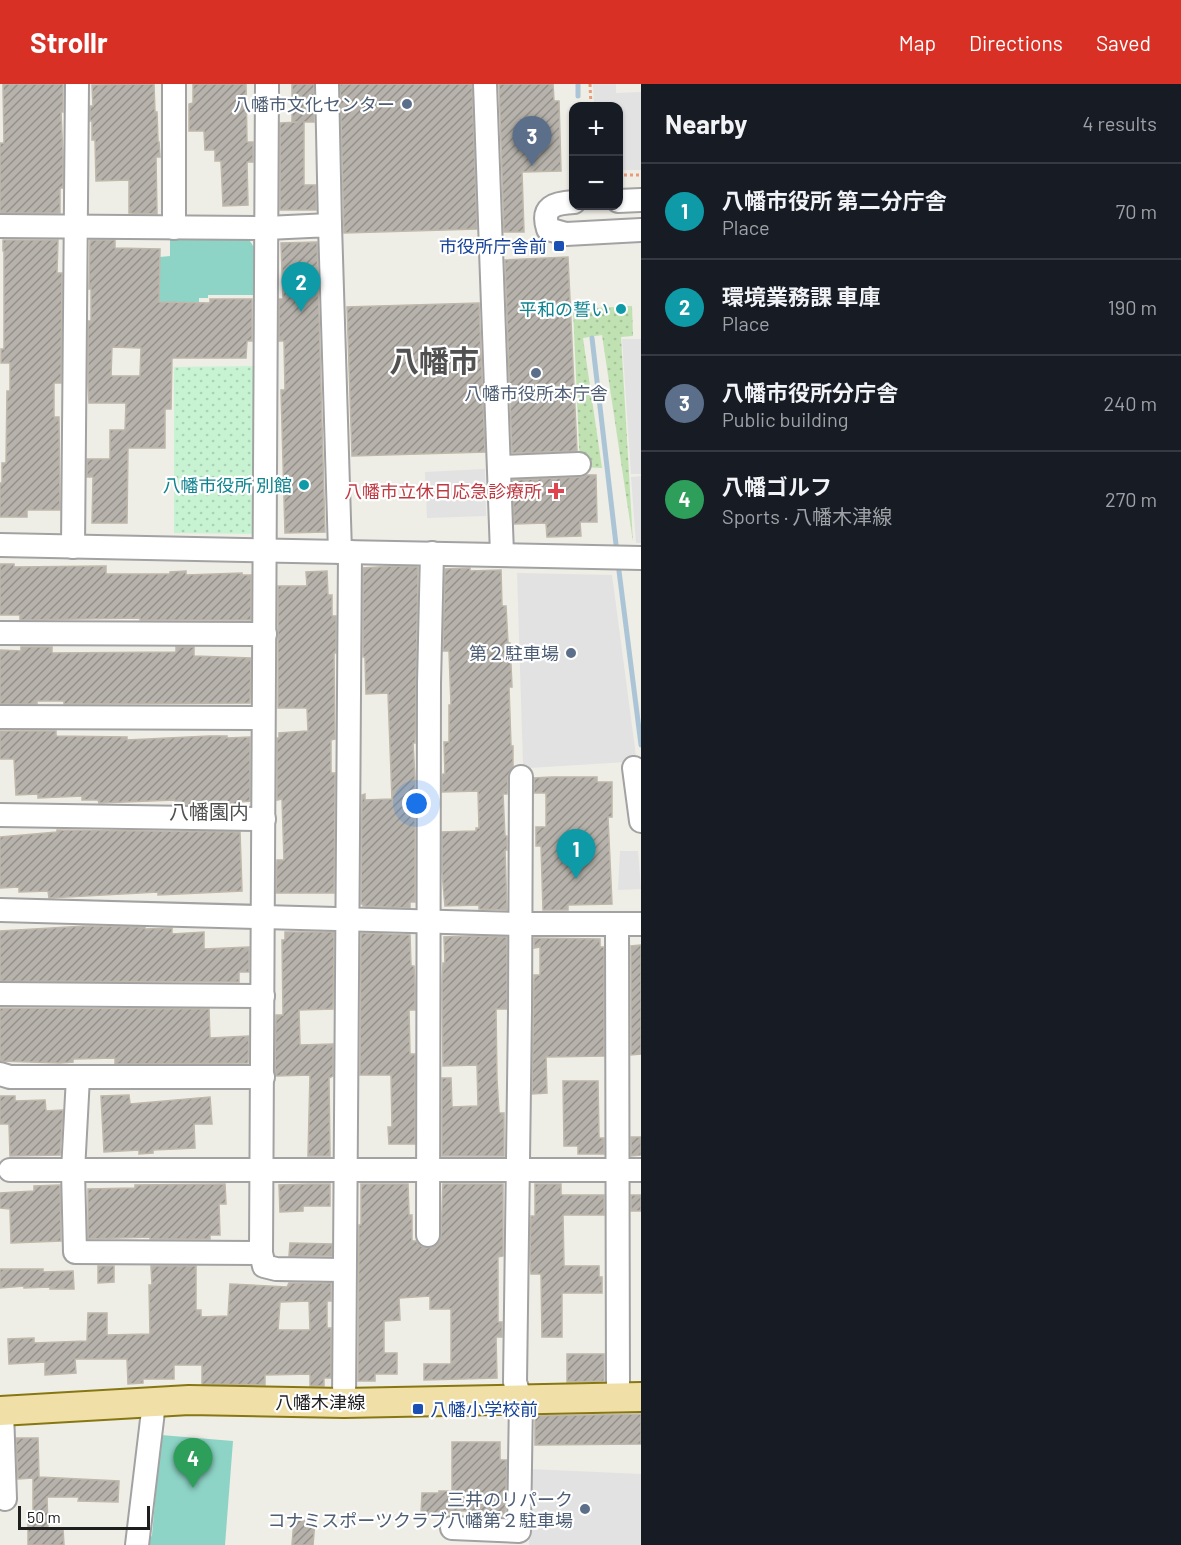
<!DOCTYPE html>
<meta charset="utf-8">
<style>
body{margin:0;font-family:Barlow,"Noto Sans JP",sans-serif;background:#20242c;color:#f1f3f6}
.controls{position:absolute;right:18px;top:18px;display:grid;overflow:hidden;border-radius:12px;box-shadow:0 2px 4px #0004}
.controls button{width:54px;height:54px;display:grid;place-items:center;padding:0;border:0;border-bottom:2px solid #363941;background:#171b24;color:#f1f3f6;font:30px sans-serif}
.scale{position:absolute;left:18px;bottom:15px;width:132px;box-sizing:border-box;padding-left:6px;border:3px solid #1e1e1e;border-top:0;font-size:16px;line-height:21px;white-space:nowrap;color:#1e1e1e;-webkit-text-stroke:4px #fff;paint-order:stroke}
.you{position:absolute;left:417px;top:720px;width:21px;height:21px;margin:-15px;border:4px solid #fff;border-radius:50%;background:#1a73e8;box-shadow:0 0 0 9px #1a73e833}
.badge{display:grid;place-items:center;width:39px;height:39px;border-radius:50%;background:#d93025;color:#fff;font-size:20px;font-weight:700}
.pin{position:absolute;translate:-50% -50px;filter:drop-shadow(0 2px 3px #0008)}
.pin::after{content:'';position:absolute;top:32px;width:21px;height:18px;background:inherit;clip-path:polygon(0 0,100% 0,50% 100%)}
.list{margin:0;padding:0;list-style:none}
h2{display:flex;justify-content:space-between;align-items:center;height:78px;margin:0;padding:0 24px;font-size:26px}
h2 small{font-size:20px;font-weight:400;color:#9ea1a6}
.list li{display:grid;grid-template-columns:39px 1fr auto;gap:18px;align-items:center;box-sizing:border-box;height:96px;padding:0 24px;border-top:2px solid #363941}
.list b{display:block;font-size:22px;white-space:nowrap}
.list p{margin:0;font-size:20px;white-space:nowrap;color:#9ea1a6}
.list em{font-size:20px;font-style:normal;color:#9ea1a6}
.map{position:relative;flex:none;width:641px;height:1461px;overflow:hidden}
header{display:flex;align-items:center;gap:36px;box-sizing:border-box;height:84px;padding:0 30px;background:#d93025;color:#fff}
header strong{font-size:28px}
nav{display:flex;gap:33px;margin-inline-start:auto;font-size:21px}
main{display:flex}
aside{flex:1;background:#171b24}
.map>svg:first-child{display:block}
</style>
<header>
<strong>Strollr</strong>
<nav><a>Map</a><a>Directions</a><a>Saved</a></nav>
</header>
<main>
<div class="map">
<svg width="641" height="1461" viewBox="0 0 641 1461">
<defs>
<pattern id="grass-dots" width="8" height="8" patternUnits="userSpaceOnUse" patternTransform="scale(1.5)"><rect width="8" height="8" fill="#c0e2b2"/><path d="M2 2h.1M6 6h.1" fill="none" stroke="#a5c199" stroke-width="1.8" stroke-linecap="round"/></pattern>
<pattern id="park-dots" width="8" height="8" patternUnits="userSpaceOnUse" patternTransform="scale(1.5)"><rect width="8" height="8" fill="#c8f3d3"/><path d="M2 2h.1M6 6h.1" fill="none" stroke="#abd0b5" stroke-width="1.8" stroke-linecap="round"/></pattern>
<pattern id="building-hatch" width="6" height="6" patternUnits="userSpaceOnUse" patternTransform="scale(1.5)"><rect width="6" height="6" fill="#b7b3ac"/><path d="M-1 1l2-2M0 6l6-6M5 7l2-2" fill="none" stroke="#94918b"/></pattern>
</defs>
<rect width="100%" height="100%" fill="#eeede6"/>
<polygon fill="url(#grass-dots)" points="625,222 632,222 633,252 621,253 633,458 602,251 583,254 602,384 580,383 573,225 614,223 615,228 625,228"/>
<polygon fill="url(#park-dots)" points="260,282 259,441 251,450 174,449 174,283"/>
<g fill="#8dd4c6">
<polygon points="170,153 248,154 257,168 256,211 208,211 208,214 199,214 199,219 159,218 160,173 170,172"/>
<polygon points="161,1351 233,1357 225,1461 147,1461 152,1451"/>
</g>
<g fill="#e2e2e2">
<polygon points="593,0 616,0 616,9 641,8 641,86 619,86 618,22 594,22"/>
<polygon points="622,255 641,255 641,390 631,390"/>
<polygon points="485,385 486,432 427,434 425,388"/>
<polygon points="641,392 641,459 636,459 631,393"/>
<polygon points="517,489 612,491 636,672 626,678 529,684 523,681"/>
<polygon points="620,767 638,767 641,805 618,806"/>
<polygon points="529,1385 641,1390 641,1461 529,1461"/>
</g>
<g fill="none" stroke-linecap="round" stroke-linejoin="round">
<g stroke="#abc5d7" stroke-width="5">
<polyline points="578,0 578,12"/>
<polyline points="592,254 617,469"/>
<polyline points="618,479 641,661"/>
</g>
</g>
<g fill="url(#building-hatch)" stroke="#beb7aa" stroke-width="1.5" fill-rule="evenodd">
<polygon points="3,0 63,0 63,28 61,28 63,72 63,104 60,104 60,129 0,129 0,59 4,59"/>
<polygon points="154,0 155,28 157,28 158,58 159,58 160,73 156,73 157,130 129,129 129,96 96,97 95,56 92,56 92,37 90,37 90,22 93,22 92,1"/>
<polygon points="193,0 246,0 247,58 253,58 253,78 247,78 248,121 223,122 221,77 215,77 215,66 205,66 204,47 189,47 189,20 193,19"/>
<polygon points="292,0 314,0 314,38 304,38 304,101 316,101 316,126 280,126 280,39 298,38 292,38"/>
<polygon points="340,0 472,0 477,145 344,149"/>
<polygon points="499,0 553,0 554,17 559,17 561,87 522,88 524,148 504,148"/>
<polygon points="3,156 58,156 57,189 62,189 61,299 54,299 54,333 59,333 60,426 27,426 27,433 0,433 0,399 2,399 2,379 6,379 7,307 10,307 10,279 1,279 1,265 4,265 4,167 3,167"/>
<path d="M90 156H115V164L160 165 159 218 210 219V215H252V257H247L246 274H172L171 325H165V364H128L127 439H92L93 393H87V375H110V346H125L126 319H89L88 300V237H91V205H89ZM112 263 141 264 140 292H111Z"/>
<polygon points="317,158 325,448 285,449 281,306 285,306 284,257 279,257 279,215 283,215 281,159"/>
<polygon points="568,173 577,367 512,369 505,176"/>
<polygon points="479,219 485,368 352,372 347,223"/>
<polygon points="586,391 596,391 597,438 580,438 581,452 547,453 546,439 514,440 513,396 580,393"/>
<polygon points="0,480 14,480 14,483 106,482 106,490 170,490 170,488 186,487 186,491 242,489 242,491 251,491 251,536 140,536 140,534 20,536 20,531 0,531"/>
<polygon points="393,482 418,483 418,486 415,659 413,659 415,694 415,818 410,818 410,824 363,822 363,820 361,820 362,711 365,710 365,716 392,715 388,609 366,610 365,573 363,573 363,484"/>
<polygon points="470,484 470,487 501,486 502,522 506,522 508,559 510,559 512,603 509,603 511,662 513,662 513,682 508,692 507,710 503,710 505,752 507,752 507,766 505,766 507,826 479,825 479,821 445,822 442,788 442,748 476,747 476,744 479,744 478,707 442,708 442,693 443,690 445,690 444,658 449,658 449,621 451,621 449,567 443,567 445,485"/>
<polygon points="327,487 328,511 332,511 332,532 336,532 336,569 334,569 335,655 331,656 331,689 335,689 334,809 276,809 277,776 284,776 282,715 277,716 277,654 279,654 279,649 308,647 307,624 278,624 278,502 307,502 306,488"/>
<polygon points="21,563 52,563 52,569 176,568 176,563 194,563 194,572 251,574 250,619 64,620 64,617 37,617 37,620 0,620 0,566 21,567"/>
<polygon points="0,647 56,647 56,652 127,653 127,656 210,652 227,652 227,654 250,653 250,717 239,718 239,721 175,720 175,716 99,719 98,716 82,716 82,712 38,714 38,710 16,711 14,675 0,675"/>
<polygon points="552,693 597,693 597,698 612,698 612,733 608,733 612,820 568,821 568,826 543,826 541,762 536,762 536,743 546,743 546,709 534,709 534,694"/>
<polygon points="57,746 240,748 242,807 158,811 158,808 49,814 48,807 19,808 19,803 0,804 0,753 57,748"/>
<polygon points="86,842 145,843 145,845 172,844 172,850 204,848 204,865 249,863 249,888 239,888 239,898 0,897 0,847"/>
<polygon points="285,848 334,848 333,925 299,926 300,961 333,960 333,992 329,994 330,1072 308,1072 310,991 276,992 275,989 276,931 283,931 282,856 285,856"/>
<polygon points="361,849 410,851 411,882 414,882 415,902 415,926 409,926 410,970 415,970 415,1060 389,1060 388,1043 392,1043 391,991 360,991"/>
<polygon points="471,852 507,853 507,925 496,925 497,995 499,1029 504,1029 504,1072 442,1072 442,994 451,994 452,1023 478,1022 477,981 443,982 442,902 443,879 445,879 444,853"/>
<polygon points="534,854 600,855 600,863 604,863 604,972 546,973 547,1009 532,1010 534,891 540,891 540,863 534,864"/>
<polygon points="641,861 641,970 631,971 631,862"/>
<polygon points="0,924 209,925 210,954 249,952 248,979 115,980 115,974 73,975 73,978 60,979 0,977"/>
<polygon points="563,997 598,997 599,1054 604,1054 604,1070 578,1070 578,1062 564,1062"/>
<polygon points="129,1011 130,1020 210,1013 212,1040 194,1040 195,1064 153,1066 153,1069 139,1070 139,1066 104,1068 101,1012"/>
<polygon points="0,1012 15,1012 15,1017 45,1016 46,1027 63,1026 60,1071 10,1072 9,1040 0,1040"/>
<polygon points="631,1053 641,1053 641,1071 631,1072"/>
<polygon points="225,1100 226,1120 219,1120 220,1151 210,1151 210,1155 150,1155 150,1153 88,1155 88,1105 135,1104 135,1101"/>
<polygon points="308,1100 330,1100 330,1122 303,1122 303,1127 280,1128 279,1101"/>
<polygon points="361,1100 408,1100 409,1131 412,1131 412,1157 416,1157 421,1162 427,1164 435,1162 440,1157 441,1152 443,1100 503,1100 503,1172 498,1173 498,1238 502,1238 502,1253 496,1253 497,1294 424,1296 424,1280 451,1280 451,1225 430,1225 430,1212 399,1214 400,1236 384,1237 384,1269 397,1269 397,1290 375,1290 375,1297 358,1297 359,1141 361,1141"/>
<polygon points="535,1100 561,1100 561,1111 604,1111 604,1131 563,1131 564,1182 599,1182 599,1193 602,1193 602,1209 562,1209 562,1253 542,1253 541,1190 531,1190 530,1172 531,1132 535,1132"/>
<polygon points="60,1101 61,1157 11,1159 10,1125 0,1124 0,1109 34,1107 34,1102"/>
<rect x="631" y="1111" width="10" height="16"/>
<polygon points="290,1159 332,1160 332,1172 289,1172"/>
<polygon points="98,1182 114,1182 114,1198 98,1199"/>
<path d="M151 1182H196V1226H201V1233L228 1232 230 1200 287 1203 289 1199H331V1217H327V1244H331V1294H324V1302H310V1290L265 1291V1301L202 1300V1281H174V1295H143V1299L128 1300 127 1275H75L76 1289 45 1291V1278L9 1280 8 1255 34 1254V1259L87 1257 88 1229H107V1251L150 1250 149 1201H152ZM309 1217 310 1246H278L280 1218Z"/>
<polygon points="0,1185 43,1185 43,1188 73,1187 74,1205 50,1205 50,1203 24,1204 24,1202 0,1204"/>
<polygon points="567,1270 604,1270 604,1297 567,1298"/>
<polygon points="641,1330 641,1360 535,1361 535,1332"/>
<polygon points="16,1354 38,1354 39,1393 119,1397 118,1418 78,1417 79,1413 47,1413 48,1445 63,1445 64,1461 28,1461 28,1429 33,1431 33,1394 18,1395"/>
<polygon points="452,1358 500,1358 500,1376 507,1376 505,1432 485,1431 485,1427 452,1427 452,1431 421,1430 422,1409 439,1409 439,1407 452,1407"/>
<polygon points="294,1436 315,1437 313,1461 292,1461"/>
</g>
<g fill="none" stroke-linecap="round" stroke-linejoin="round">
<g stroke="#a2a2a2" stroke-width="26">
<g id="minor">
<polyline points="174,0 174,144"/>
<polyline points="327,0 330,141"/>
<polyline points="485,0 502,470"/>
<polyline points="618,117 641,116"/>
<path d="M574 118C554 119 541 123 548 145L566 150 641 146"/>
<polyline points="0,142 267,144 330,141 340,468"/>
<polyline points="500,383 579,380"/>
<polyline points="0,461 641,474"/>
<polyline points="73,463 77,0"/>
<polyline points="0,549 265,550"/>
<polyline points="0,633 263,634"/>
<polyline points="634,684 641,737"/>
<polyline points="0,731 264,735"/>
<polyline points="0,826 521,840 641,840"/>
<polyline points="617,841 618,1313"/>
<polyline points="0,910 263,912"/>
<polyline points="0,990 10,993 78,993 73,1087 75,1168 261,1169 267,0"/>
<polyline points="78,993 263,993"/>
<polyline points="10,1086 641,1086"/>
<polyline points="428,1151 429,599 432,469"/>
<polyline points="261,1169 264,1182 276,1185 343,1186"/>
<polyline points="344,1319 350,468"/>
<polyline points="2,1327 5,1415"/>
<polyline points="452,1444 519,1447 521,1316 515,1298 520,927 521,693"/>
<polyline points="137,1461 154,1319"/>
</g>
</g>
<g stroke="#877712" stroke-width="32">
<polyline id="major" points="0,1327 189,1316 344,1319 641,1313"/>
</g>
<g stroke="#e99c7b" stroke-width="3" stroke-dasharray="3 3" stroke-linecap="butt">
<polyline points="590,0 591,22"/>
<polyline points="618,91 641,91"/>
</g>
<use href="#minor" stroke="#fff" stroke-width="22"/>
<use href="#major" stroke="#f1dfa8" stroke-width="28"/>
</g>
<g fill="#5c6f8a" stroke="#fff" stroke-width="2">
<circle cx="407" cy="20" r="6"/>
<circle cx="536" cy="289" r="6"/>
<circle cx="571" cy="569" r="6"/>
<circle cx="585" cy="1425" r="6"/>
</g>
<g fill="#1a4fb4" stroke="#fff" stroke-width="2">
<rect x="553" y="156" width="12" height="12" rx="3"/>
<rect x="412" y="1319" width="12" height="12" rx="3"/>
</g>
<g fill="#0f9aa8" stroke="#fff" stroke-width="2">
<circle cx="621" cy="225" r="6"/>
<circle cx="304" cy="401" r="6"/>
</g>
<path fill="#e0444e" stroke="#fff" stroke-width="2" d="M553 398h6v6h6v6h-6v6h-6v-6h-6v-6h6z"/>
<g text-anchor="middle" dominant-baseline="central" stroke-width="4.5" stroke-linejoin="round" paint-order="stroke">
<g font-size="18" fill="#4e5e75" stroke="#fff" text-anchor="end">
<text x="395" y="20">八幡市文化センター</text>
<text x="536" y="309" text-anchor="middle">八幡市役所本庁舎</text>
<text x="559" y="569">第２駐車場</text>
<text x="573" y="1415">三井のリパーク<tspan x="573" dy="21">コナミスポーツクラブ八幡第２駐車場</tspan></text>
</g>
<g font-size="18" fill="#164399" stroke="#fff" text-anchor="end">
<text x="547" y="162">市役所庁舎前</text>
<text x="430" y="1325" text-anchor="start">八幡小学校前</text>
</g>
<g font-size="18" fill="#0d838f" stroke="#fff" text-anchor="end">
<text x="609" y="225">平和の誓い</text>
<text x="292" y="401">八幡市役所 別館</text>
</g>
<g font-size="18" fill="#be3a42" stroke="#fff" text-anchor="end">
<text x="542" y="407">八幡市立休日応急診療所</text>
</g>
<g font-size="18" fill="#1e1e1e" stroke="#fff">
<text x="320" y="1318">八幡木津線</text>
</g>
<g font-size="20" fill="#515151" stroke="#fff">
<text x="209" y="727">八幡園内</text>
</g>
<g font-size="30" font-weight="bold" fill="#515151" stroke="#fff">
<text x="434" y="276">八幡市</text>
</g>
</g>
</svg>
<div class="controls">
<button>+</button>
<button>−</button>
</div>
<div class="scale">50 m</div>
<div class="you"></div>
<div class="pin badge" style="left:576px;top:795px;background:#0f9aa8">1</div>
<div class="pin badge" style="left:301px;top:228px;background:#0f9aa8">2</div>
<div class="pin badge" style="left:532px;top:82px;background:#5c6f8a">3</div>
<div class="pin badge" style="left:193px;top:1404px;background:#2e9e5b">4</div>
</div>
<aside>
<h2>Nearby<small>4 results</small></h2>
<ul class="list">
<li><span class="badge" style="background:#0f9aa8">1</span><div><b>八幡市役所 第二分庁舎</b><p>Place</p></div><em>70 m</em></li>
<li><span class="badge" style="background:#0f9aa8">2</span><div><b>環境業務課 車庫</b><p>Place</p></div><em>190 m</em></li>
<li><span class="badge" style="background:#5c6f8a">3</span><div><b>八幡市役所分庁舎</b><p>Public building</p></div><em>240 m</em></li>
<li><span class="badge" style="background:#2e9e5b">4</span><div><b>八幡ゴルフ</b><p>Sports · 八幡木津線</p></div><em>270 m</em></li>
</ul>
</aside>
</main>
